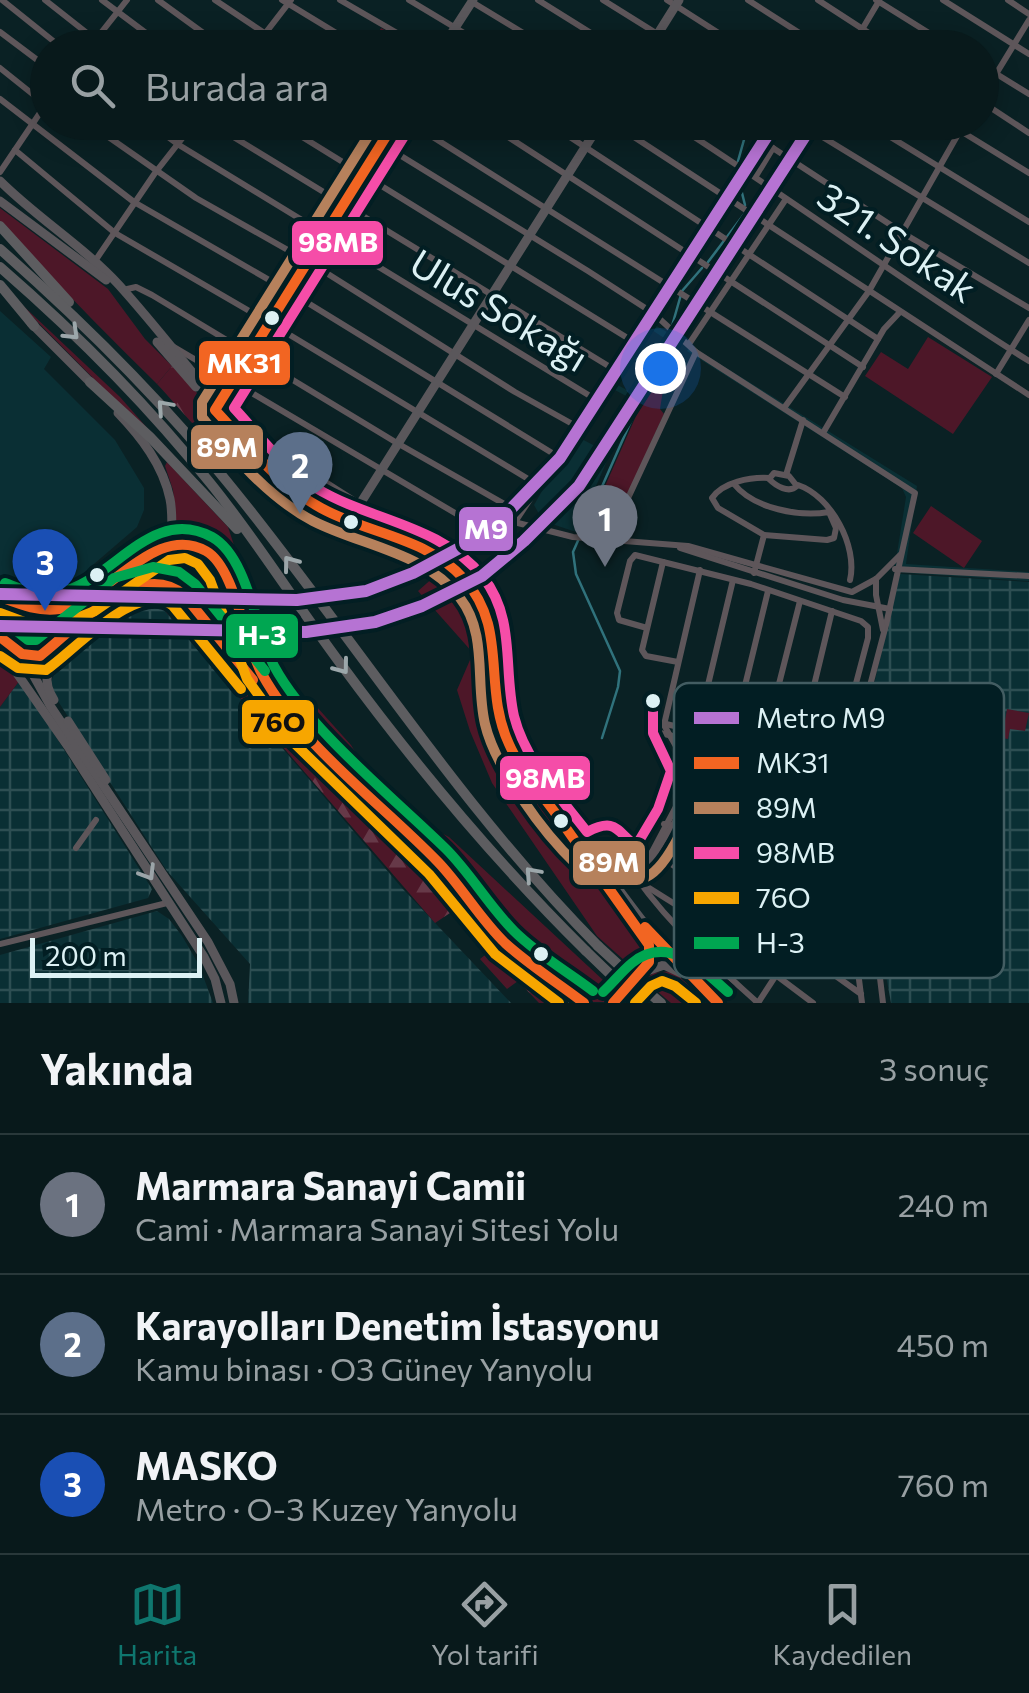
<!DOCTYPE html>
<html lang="tr">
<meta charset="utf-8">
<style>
body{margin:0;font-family:Commissioner,sans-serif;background:#112224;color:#f1f3f6}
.scale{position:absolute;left:30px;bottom:25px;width:172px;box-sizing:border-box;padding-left:10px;border:5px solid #dcf1f4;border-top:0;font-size:28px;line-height:35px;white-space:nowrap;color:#dcf1f4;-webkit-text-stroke:8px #021e23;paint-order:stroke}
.you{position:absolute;left:660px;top:368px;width:35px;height:35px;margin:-25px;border:8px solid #fff;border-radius:50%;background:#1a73e8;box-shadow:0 0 0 15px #1a73e833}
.badge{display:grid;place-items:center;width:65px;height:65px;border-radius:50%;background:#0f766e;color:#fff;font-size:32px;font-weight:700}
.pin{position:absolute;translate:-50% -82px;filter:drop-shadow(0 2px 5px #0008)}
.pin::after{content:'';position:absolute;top:52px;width:35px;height:30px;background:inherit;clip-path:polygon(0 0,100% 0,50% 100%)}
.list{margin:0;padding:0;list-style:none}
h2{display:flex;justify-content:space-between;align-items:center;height:130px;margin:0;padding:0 40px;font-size:42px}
h2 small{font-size:32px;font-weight:400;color:#98a0a3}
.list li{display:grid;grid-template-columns:65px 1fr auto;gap:30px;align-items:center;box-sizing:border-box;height:140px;padding:0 40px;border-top:2px solid #29383a}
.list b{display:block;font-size:38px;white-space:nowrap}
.list p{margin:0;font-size:32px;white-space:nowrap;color:#98a0a3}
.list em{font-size:32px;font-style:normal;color:#98a0a3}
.icon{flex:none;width:55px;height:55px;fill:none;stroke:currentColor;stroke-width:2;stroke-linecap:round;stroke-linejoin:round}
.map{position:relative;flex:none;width:1029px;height:1003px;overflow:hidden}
.search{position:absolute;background:#08191b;box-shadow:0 5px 25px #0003;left:30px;right:30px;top:30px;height:110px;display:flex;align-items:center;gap:25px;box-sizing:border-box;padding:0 35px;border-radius:55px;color:#98a0a3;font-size:38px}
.sheet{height:550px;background:#08191b}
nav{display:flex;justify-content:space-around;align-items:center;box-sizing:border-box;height:140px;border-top:2px solid #29383a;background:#08191b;font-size:28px;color:#98a0a3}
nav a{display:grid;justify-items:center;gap:5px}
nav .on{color:#0f766e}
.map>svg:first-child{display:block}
</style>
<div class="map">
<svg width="1029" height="1003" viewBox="0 0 1029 1003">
<defs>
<pattern id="industrial-grid" width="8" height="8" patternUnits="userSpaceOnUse" patternTransform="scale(2.5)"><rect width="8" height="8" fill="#0a2f34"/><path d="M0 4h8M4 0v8" fill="none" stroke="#2d4e52"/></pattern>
<pattern id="forest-firs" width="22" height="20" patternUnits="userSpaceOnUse" patternTransform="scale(2.5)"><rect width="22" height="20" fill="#4d1728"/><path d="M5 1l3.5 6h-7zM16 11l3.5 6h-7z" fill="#663948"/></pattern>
</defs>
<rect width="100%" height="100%" fill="#0a2124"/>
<g fill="#0a2f34" fill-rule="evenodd">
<polygon points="0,311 51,357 44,369 115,440 144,488 144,510 137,527 73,582 75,588 66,591 21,593 0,582"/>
<path d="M651 317 654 319 653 324 667 332 670 329 674 331 630 405 626 402 628 397 613 389 611 392 608 391ZM649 328 664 338 650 362 648 356 643 358 634 353ZM631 358 647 367 632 393 616 384Z"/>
<polygon points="691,346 917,486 906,564 1029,572 1029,581 894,572 906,497 902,488 687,351"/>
<polygon points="578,437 610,454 576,532 543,521 534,505 561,458"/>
</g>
<g fill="url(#industrial-grid)">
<polygon points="900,574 1029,582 1029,1003 891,1003 856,809 854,769"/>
<polygon points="148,591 402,888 511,1003 248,1003 250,964 167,871 49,687 55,672 136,594"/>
<polygon points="20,680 152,889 148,898 0,939 0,707"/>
<polygon points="157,911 169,919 182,936 199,965 213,1003 0,1003 0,955"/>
</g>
<g fill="#4d1728">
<polygon points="381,28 402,40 397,47 371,46"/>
<path d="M0 208 108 289 145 339 172 366 157 384C103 331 50 277 0 221Z"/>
<polygon points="0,284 120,397 185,471"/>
<polygon points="928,337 992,377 953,434 865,376 881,352 908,369"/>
<polygon points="657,381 664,384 660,409 664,414 611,531 583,536 636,416"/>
<polygon points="167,462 228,527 272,660 290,691 300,720 261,663 230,573 218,553 206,544 177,535 173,490 165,466"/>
<polygon points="931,506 982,541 964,568 913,533"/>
<polygon points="181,548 196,550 213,562 249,659 185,561"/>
<polygon points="452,567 486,597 495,617 491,701 499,731 637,931 646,951 634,969 597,936 492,783 470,731 457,690 473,653 418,591 435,576 447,578"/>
<polygon points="0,656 20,680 0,707"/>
<polygon points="316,706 351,745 381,794 415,819 449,837 617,993 605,1002 591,1002 530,953 511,944 416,835 315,740 328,728 318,716 307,724 305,716"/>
<polygon points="1007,709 1029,713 1025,731 1010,729 1008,739 1002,738"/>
<polygon points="672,971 711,1003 671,1003 645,981 653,973"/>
</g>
<g fill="url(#forest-firs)">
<path d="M172 366 284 487C236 481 189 418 157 384Z"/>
<polygon points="148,591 164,593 180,602 293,738 342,792 425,867 481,934 550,1003 539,1003 518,981 507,989 480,959 489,952 453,911 435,923"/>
</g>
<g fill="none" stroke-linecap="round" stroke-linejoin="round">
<g stroke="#30727c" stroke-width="2.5">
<polyline points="738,161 749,122"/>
<polyline points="736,169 745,205"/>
<polyline points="708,262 745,213"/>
<polyline points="672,326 682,291 702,268"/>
<polyline points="602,738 618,687 620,671 576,574 573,552 670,333"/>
<polyline points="607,849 624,876"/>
</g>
<polyline stroke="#2a4043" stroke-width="9" stroke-dasharray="9 4.5" stroke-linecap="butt" points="0,622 17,640 25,657"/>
<g stroke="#5e565a" stroke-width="6">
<polyline points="2,0 62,48"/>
<polyline points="45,0 106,48"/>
<polyline points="102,0 166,48"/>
<polyline points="158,0 224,48"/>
<polyline points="215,0 287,48"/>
<polyline points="282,0 361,48"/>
<polyline points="340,0 423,48"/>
<polyline points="409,0 489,48"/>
<polyline points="538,0 615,48"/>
<polyline points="603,0 680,48"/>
<polyline points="667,0 742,48"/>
<polyline points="748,0 823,48"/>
<polyline points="818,0 892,48"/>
<polyline points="876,0 953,48"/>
<polyline points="943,0 1029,54"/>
<polyline points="1008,0 1029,14"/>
<polyline points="472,2 548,48"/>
<polyline points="0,32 48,68"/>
<polyline points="89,48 127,0"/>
<polyline points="254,48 291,0"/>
<polyline points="851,48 879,1"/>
<polyline points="982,65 1029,94"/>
<polyline points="0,68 45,104"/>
<polyline points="982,97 1029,20"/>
<polyline points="0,99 134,202 290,292 557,456"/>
<polyline points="982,102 1029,133"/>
<polyline points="87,122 196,198 309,262 515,392 576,426"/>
<polyline points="148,122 179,145 595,399"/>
<polyline points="209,122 615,370"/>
<polyline points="278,122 634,342"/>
<polyline points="346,122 588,271 653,313 696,352 915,493 886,625 849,765 852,825 877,953 883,1003"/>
<polyline points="409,122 845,397"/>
<polyline points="485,122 863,367"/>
<polyline points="547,122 878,339"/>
<polyline points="611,122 1029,395"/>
<path d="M671 122C792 199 907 285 1029 361"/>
<polyline points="733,122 903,233 1029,308"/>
<polyline points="798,122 1029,263"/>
<polyline points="866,122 1029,222"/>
<polyline points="946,122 1029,173"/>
<polyline points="15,150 115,233 270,323 538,485"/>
<polyline points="786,157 805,123"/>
<polyline points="0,172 48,101"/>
<polyline points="756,176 773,148"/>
<polyline points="95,261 155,173 195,122"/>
<polyline points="123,290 136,287 152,295 397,443 520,513"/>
<polyline points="689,344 786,199"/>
<polyline points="174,347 499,539"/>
<polyline points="996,374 1029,320"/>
<polyline points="784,408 869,291 965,122"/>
<polyline points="823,433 884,329 900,312"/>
<polyline points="257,447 266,444 360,504 454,546"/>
<path d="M774 473 789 476 797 486C789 494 776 486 769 479Z"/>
<polyline points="786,475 803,420"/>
<path d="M734 484C754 509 800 517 829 512L836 528 834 538 827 540 764 535 754 573"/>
<path d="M798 485C831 496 858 546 850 580"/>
<polyline points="514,522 573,537 688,546 852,592 876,579 900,555"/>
<path d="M764 535 718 508 712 498C723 482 750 477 769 478"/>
<polyline points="609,539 696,352"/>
<path d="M435 545C467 551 487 553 511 528L693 254"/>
<polyline points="680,548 843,600 890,609"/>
<polyline points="663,562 642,650 646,656 678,662"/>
<polyline points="895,569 1029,576"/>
<polyline points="876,579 876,595 883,630"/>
<polyline points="647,628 619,620 617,613 630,561 635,555 751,584 861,621 868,627 868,638 813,846"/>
<polyline points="658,722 834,765"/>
<polyline points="697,731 733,580"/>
<polyline points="656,732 832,774"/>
<polyline points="656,732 662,746 683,776"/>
<polyline points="732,739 768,591"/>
<polyline points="763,747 800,601"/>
<polyline points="797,756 832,611"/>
<polyline points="685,780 686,764 664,725 700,570"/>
<polyline points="676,820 806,850"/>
<polyline points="664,824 787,855 836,885"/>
<polyline points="710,828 730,750"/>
<polyline points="684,831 753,872 757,879 812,920 855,944"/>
<polyline points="744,835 763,758"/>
<circle cx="815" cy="858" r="11"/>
<polyline points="589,847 604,840 611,841 623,858 641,863 652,852 679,801"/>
<polyline points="76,848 96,820"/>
<polyline points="652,852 738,906 861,994"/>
<polyline points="824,852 857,850"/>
<path d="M623 858C662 919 705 955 758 1003"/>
<polyline points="859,860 825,863 850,909 862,1003"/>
<polyline points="638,881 713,928 813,1003"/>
<polyline points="638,881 676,820 693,740"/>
<polyline points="0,944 167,903"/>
<polyline points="698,950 771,847"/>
<polyline points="704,954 776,852 776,843 796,767"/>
<polyline points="758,1003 812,920"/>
</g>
<g stroke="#5a575b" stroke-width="9">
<polyline points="442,48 473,0"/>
<polyline points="649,48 679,0"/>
<path d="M0 181C37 218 83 246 119 285 165 336 205 391 251 441 267 457 281 476 299 489 356 531 438 527 483 588 514 629 493 681 509 727 520 760 546 788 566 816 613 881 657 949 718 1003"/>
<polyline points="0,201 106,280"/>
<polyline points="31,323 94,386"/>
<polyline points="157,342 196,387"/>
<polyline points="217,407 395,122"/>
<path d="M118 413C141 437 163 465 170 499 174 518 169 536 176 554 189 590 222 629 244 661"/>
<polyline points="353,515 601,122"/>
<polyline points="187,543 214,557 224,574 261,673 284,708"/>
<path d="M415 544C535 610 466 663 514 755L649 945V962L616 1003"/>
<path d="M0 597C77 626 96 591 155 549"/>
<polyline points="0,633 15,633 22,625 22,614 11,603"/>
<path d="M0 637 22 654 40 656C84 635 130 552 184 595L248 675 324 761 436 867 493 938 571 1003"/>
<polyline points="0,649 69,748 204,957 215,979 221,1003"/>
<polyline points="30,669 51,707 208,942 230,984 234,1003"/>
<polyline points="19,673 27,656 98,597"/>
<path d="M54 700C37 673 54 663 67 640"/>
<polyline points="68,721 106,780"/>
<polyline points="511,948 584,1003"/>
<polyline points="647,971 664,965 683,974"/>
</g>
<g stroke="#5d5d60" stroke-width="10">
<polyline points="0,226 69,302"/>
<path d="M0 249C84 323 163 401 233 489 356 641 460 807 598 946"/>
<path d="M0 267C76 333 148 405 211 484 257 541 296 604 340 663 415 765 496 862 586 951"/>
<polyline points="0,285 34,326"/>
<polyline points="90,382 150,437 237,529"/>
<polyline points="647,991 661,1003"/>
</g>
<polyline stroke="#5a575b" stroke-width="9" points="155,549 171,543 187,543"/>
<g stroke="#5d5d60" stroke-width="10">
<polyline points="598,946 647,991"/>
<polyline points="586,951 637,1000"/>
</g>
<g stroke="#021e23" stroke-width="18">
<g id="bus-1">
<path d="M395 122 215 410C248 445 278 485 321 508 368 534 427 537 464 579 509 629 482 686 509 744 520 769 540 792 556 814 587 858 618 901 649 945V962L613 1003"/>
<path d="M0 597C19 604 38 612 59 609 109 600 155 522 206 551 235 567 245 644 262 674 303 748 379 801 438 862 462 887 480 919 505 943 529 965 558 983 584 1003"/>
<path d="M0 637 22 654 40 656C76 628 138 557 184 595L253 680"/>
<polyline points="645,927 718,1003"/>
</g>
</g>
<g stroke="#021e23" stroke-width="18">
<path id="bus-2" d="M377 122 202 402V417C232 455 269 498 313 521 362 546 425 552 460 598 488 634 475 682 485 724 495 767 543 833 576 864L587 865 604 857C613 869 634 886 650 875 672 860 700 797 701 771 701 743 679 736 683 705"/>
</g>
<g stroke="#021e23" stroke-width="18">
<path id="bus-3" d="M408 130 234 408C260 436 283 468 316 488 370 521 440 524 483 577 516 619 503 668 514 716 525 760 560 797 587 832 616 817 616 831 636 846L658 809 671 771 653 733V701"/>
</g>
<g stroke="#021e23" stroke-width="18">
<g id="bus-4">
<polyline points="0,613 27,623 62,624 95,611 169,560 185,558 198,564 210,580 247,679 291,740 429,874 495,954 559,1003"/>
<path d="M0 656 18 668 46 670C74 651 139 578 173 606L241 689"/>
<polyline points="635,1003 651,986 662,981 675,986 696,1003"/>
</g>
</g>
<g stroke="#021e23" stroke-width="18">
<g id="bus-5">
<path d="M5 583C22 589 39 597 57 593 113 583 150 504 212 537 248 557 256 631 274 666 308 729 394 798 446 849 471 874 489 906 514 931 537 954 568 972 593 991"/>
<polyline points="9,625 28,640 36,640 114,578 153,567 179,572 195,584 265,671"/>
<path d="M603 992C613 983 621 972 632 963 668 934 701 968 728 992"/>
</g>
</g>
<use href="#bus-1" stroke="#f26522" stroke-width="10"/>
<use href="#bus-2" stroke="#b6815c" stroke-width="10"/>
<use href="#bus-3" stroke="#f54da8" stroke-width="10"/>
<use href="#bus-4" stroke="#f7a600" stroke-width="10"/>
<use href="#bus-5" stroke="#00a651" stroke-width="10"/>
<g stroke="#021e23" stroke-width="20">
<g id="metro-1">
<polyline points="0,594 297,600 366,591 413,573 465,545 507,513 560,458 776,122"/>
<polyline points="0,626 306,632 375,622 422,606 482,576 524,541 579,486 814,122"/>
</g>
</g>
<use href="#metro-1" stroke="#b673d3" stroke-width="12"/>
</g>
<defs><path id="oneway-chevron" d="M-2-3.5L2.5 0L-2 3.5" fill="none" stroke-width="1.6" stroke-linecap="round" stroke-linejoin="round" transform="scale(2.5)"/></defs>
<g stroke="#9ca7aa">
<use href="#oneway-chevron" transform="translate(72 333) rotate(44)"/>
<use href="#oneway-chevron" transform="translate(164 407) rotate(-132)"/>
<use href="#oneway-chevron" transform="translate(290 563) rotate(-127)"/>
<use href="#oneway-chevron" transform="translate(342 667) rotate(53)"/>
<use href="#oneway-chevron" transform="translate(532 874) rotate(-132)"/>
</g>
<use stroke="#9ba4a8" href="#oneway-chevron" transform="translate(148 873) rotate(58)"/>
<g fill="#dcf1f4" stroke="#021e23" stroke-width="4">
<circle cx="272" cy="318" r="9"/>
<circle cx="351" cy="522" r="9"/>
<circle cx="97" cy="575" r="9"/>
<circle cx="653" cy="701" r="9"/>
<circle cx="561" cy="821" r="9"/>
<circle cx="541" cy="954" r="9"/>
</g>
<g text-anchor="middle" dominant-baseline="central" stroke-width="8" stroke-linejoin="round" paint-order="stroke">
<g font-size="38" fill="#dcf1f4" stroke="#021e23">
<text transform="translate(898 241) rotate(34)">321. Sokak</text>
<text transform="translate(500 309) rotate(31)">Ulus Sokağı</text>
</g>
</g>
<rect x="674" y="683" width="330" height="295" rx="15" fill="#021e23" stroke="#435d62" stroke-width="2.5"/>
<rect x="694" y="712" width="45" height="12" fill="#b673d3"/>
<rect x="694" y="757" width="45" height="12" fill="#f26522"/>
<rect x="694" y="802" width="45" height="12" fill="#b6815c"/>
<rect x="694" y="847" width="45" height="12" fill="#f54da8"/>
<rect x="694" y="892" width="45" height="12" fill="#f7a600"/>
<rect x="694" y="937" width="45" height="12" fill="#00a651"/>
<g font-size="28" fill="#dcf1f4">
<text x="756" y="728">Metro M9</text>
<text x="756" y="773">MK31</text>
<text x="756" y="818">89M</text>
<text x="756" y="863">98MB</text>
<text x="756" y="908">76O</text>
<text x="756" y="953">H-3</text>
</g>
<g stroke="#021e23" stroke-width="4">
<rect x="290" y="219" width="95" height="48" rx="10" fill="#f54da8"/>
<rect x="197" y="339" width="95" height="48" rx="10" fill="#f26522"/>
<rect x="189" y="423" width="76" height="48" rx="10" fill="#b6815c"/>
<rect x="457" y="505" width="58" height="48" rx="10" fill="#b673d3"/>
<rect x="224" y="612" width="76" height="48" rx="10" fill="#00a651"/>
<rect x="240" y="698" width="76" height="48" rx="10" fill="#f7a600"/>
<rect x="498" y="754" width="94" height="48" rx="10" fill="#f54da8"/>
<rect x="571" y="839" width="76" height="48" rx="10" fill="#b6815c"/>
</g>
<g font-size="28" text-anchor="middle" font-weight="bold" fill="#fff">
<text x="338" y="252">98MB</text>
<text x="244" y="373">MK31</text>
<text x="227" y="457">89M</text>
<text x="486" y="539">M9</text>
<text x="262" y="645">H-3</text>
<text x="545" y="788">98MB</text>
<text x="609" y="872">89M</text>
</g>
<g font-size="28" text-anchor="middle" font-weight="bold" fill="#111">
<text x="278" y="732">76O</text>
</g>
</svg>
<div class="scale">200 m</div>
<div class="you"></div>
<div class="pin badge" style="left:605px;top:567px;background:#6b7280">1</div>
<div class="pin badge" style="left:300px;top:514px;background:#5c6f8a">2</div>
<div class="pin badge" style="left:45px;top:611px;background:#1a4fb4">3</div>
<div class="search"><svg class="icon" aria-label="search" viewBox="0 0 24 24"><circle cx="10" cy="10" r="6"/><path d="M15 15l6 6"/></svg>Burada ara</div>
</div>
<section class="sheet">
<h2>Yakında<small>3 sonuç</small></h2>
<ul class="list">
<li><span class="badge" style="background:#6b7280">1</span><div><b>Marmara Sanayi Camii</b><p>Cami · Marmara Sanayi Sitesi Yolu</p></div><em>240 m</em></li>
<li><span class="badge" style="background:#5c6f8a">2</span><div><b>Karayolları Denetim İstasyonu</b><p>Kamu binası · O3 Güney Yanyolu</p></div><em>450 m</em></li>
<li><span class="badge" style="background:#1a4fb4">3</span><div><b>MASKO</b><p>Metro · O-3 Kuzey Yanyolu</p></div><em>760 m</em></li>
</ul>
</section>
<nav>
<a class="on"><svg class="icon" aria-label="map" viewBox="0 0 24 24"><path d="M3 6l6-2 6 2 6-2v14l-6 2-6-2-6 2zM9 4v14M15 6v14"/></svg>Harita</a>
<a><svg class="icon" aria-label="directions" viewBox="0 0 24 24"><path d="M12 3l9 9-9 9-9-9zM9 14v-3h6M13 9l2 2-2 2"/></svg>Yol tarifi</a>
<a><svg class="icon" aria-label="saved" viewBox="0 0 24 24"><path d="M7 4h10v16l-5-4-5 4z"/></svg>Kaydedilen</a>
</nav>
